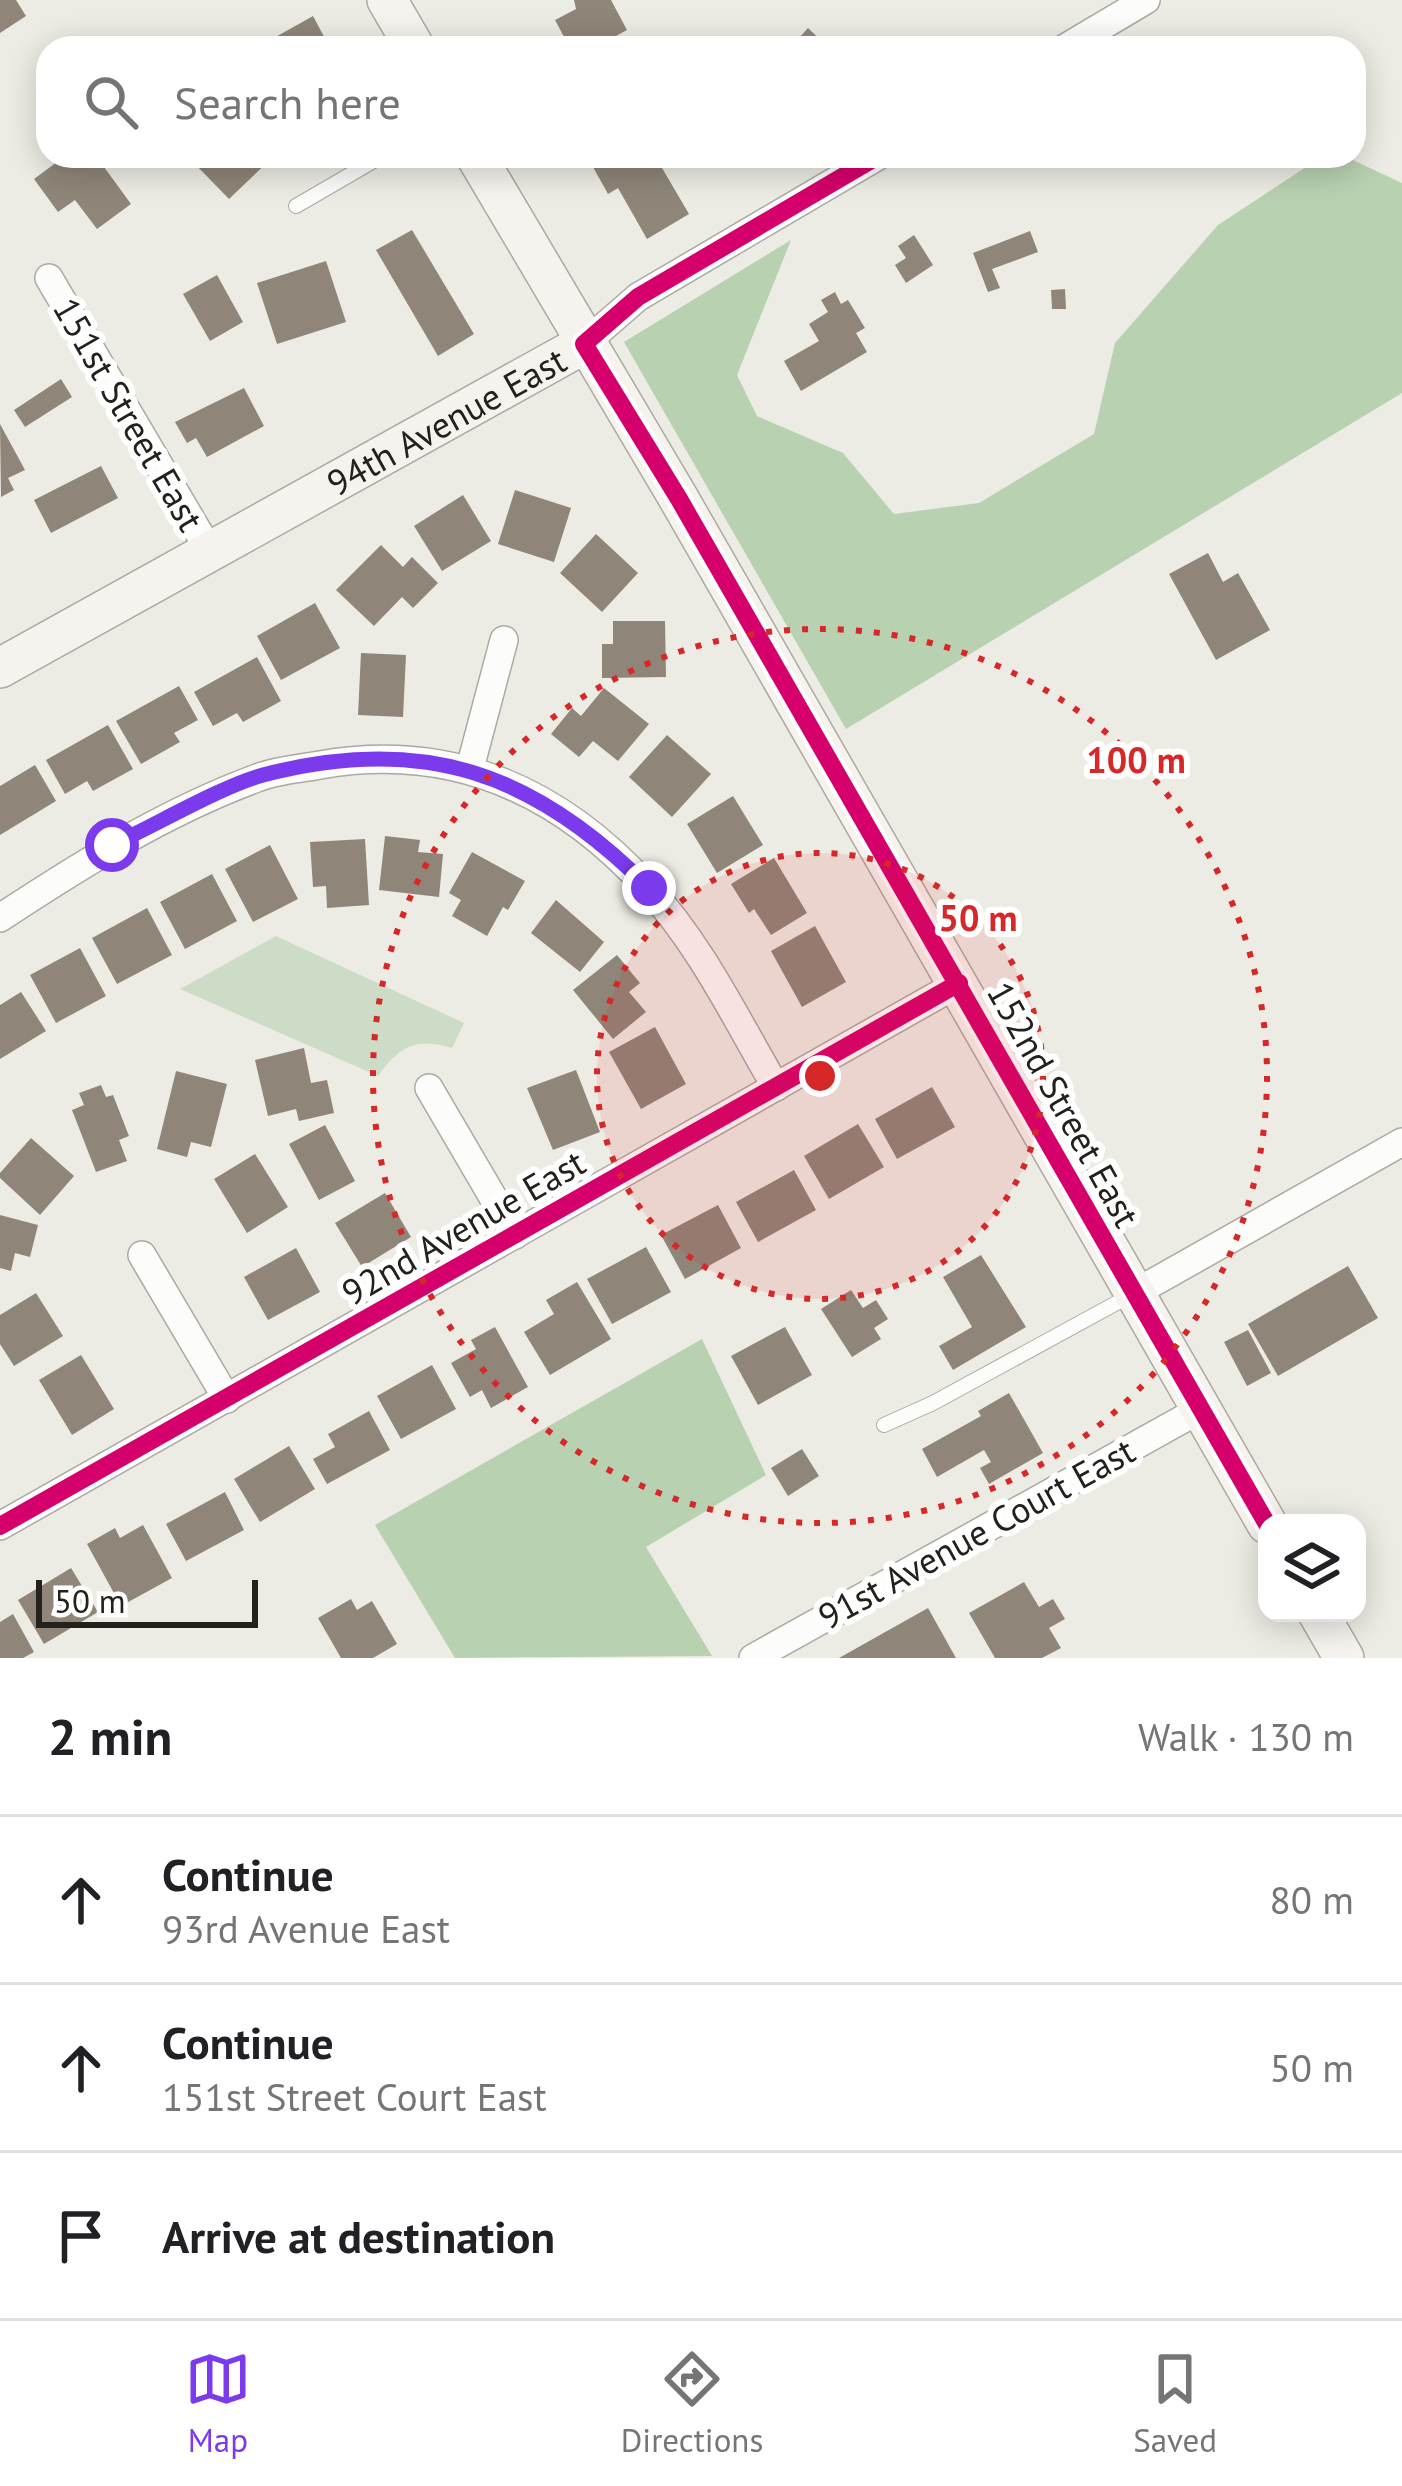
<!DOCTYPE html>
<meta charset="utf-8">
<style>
body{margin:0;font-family:"PT Sans",sans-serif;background:#f6f6f6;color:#202124}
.controls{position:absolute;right:36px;bottom:36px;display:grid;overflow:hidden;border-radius:24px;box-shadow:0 6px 30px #0003}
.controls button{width:108px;height:108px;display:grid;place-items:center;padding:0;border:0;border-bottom:3px solid #e0e0e0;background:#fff;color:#202124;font:60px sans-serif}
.scale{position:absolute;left:36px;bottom:30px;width:222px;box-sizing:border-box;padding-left:12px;border:6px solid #22211c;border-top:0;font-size:33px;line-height:42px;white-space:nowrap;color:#22211c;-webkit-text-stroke:9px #fff;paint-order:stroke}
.stop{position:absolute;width:36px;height:36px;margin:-27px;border:9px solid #7c3aed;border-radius:50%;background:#fff}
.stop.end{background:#7c3aed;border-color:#fff;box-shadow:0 3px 12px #0008}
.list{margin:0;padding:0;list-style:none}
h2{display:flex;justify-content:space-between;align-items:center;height:156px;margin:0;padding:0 48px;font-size:51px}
h2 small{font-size:39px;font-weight:400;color:#757577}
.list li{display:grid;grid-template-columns:78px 1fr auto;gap:36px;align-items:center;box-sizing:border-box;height:168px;padding:0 48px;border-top:3px solid #e0e0e0}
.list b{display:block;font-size:45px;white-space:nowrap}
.list p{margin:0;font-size:39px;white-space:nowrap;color:#757577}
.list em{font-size:39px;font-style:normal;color:#757577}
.icon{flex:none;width:66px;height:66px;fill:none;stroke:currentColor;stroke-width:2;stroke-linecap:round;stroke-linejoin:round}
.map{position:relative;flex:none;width:1402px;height:1658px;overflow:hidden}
.search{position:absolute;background:#fff;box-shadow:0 6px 30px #0003;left:36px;right:36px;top:36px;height:132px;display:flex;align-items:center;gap:30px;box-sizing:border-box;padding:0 42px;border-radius:36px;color:#757577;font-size:45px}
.sheet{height:660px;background:#fff}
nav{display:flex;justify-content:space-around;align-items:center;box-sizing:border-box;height:168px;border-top:3px solid #e0e0e0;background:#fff;font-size:33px;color:#757577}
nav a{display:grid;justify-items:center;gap:6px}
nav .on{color:#7c3aed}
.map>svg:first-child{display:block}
</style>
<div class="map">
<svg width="1402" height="1658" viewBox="0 0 1402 1658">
<rect width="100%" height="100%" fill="#edece4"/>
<path fill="#ccdcc6" d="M276 936 464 1023 452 1048C417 1037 399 1046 378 1076L180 989Z"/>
<g fill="#b8d1b1">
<polygon points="1323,156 1344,156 1402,183 1402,393 846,729 624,342 791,240 737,375 757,416 843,453 894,514 979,503 1094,434 1115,343 1218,225"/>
<polygon points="702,1339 766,1475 646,1547 712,1656 455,1658 375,1525"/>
</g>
<g fill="#8f8679">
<polygon points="0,0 16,0 26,16 0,33"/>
<polygon points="574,0 611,0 627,30 594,48 570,48 555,20 576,9"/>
<polygon points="313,16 330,48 256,48"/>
<polygon points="808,28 829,48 790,48"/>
<polygon points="65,156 96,156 131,204 97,229 75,200 58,212 34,179"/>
<polygon points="202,156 274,156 229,199 194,163"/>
<polygon points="613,156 655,156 689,214 647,239 618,188 608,194 593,167"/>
<polygon points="412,230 474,334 438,356 376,250"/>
<polygon points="1030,231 1038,252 992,269 1000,288 988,292 973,253"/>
<polygon points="914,235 933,265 906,283 895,265 906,258 898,246"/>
<polygon points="326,261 346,322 277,344 257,283"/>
<polygon points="217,275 243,322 210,341 183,294"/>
<polygon points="1065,289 1066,309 1052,309 1051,290"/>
<polygon points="835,292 841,304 848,300 865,328 856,333 867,352 801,391 784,361 819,341 809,324 828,312 821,300"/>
<polygon points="61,379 72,397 25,427 14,410"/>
<polygon points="244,388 264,426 207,457 196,438 187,443 175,422"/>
<polygon points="0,424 25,470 8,478 14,490 1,497"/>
<polygon points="101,466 118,498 51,533 34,500"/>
<polygon points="515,490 571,508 554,562 498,544"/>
<polygon points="463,495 491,541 442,571 414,526"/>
<polygon points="596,534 638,573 602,612 560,573"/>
<polygon points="381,545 403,567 412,557 438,583 413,608 402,597 374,626 336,590"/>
<polygon points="1208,553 1223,582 1238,573 1270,630 1216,660 1169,574"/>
<polygon points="315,603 340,648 281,680 257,636"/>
<polygon points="613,621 665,621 666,677 602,678 602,644 613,644"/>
<polygon points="361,653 406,655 403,717 358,715"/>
<polygon points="257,657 281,701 243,722 237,713 213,726 194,692"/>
<polygon points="179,686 198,720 174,733 180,742 141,764 116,721"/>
<polygon points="604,688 649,724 618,761 593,741 579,757 551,734 572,708 581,716"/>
<polygon points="108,725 133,769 93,791 87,781 65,794 46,760"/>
<polygon points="667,735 711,774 672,817 629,777"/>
<polygon points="35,765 56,801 0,835 0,786"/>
<polygon points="733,796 763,845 717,873 687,824"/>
<polygon points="385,836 420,840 418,852 443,854 439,897 379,890"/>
<polygon points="365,839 369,905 327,908 326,886 313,887 310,842"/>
<polygon points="270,845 298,899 253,922 225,869"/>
<polygon points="472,852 525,881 508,910 503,907 487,936 452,916 461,900 449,893"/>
<polygon points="774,858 807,913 771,935 754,909 749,913 731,884"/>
<polygon points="212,874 237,921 185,949 160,902"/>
<polygon points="556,900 604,942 580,972 531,933"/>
<polygon points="147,908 172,955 117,984 92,938"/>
<polygon points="815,926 846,982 802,1007 771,951"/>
<polygon points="80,948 106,996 56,1023 30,975"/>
<polygon points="617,955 640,983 629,992 646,1012 613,1039 573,990"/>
<polygon points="21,992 46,1031 0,1059 0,1005"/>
<polygon points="655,1027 686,1084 641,1109 609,1052"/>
<polygon points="304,1048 311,1083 327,1080 334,1113 299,1121 296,1109 268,1116 255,1060"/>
<polygon points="576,1070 600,1132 553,1150 527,1088"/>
<polygon points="176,1071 227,1084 211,1147 191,1142 187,1157 157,1149"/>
<polygon points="101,1085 106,1097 113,1095 129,1136 119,1140 127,1161 96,1172 72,1110 84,1105 79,1093"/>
<polygon points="932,1087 955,1127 897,1159 875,1119"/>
<polygon points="858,1124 884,1167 829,1199 804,1156"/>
<polygon points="325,1125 355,1181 319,1200 289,1144"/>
<polygon points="31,1138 74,1176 40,1215 0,1178 0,1173"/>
<polygon points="255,1154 288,1207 247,1233 214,1179"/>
<polygon points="794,1170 816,1210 758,1242 736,1202"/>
<polygon points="385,1193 411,1237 362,1267 335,1223"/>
<polygon points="718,1205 741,1248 685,1279 661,1235"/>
<polygon points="0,1215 38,1225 30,1257 15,1253 11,1271 0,1268"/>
<polygon points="646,1247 671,1292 612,1324 587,1279"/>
<polygon points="296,1248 320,1292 268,1320 244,1277"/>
<polygon points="981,1255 1026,1327 953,1370 939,1346 972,1327 943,1277"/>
<polygon points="1348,1266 1378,1318 1278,1376 1248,1324"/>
<polygon points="577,1282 611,1339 550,1375 524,1332 554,1314 546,1300"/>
<polygon points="851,1290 863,1308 876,1300 888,1319 874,1328 881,1339 852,1357 821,1309"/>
<polygon points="36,1293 63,1336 14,1366 0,1344 0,1315"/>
<polygon points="495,1327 528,1387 491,1408 482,1390 470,1397 451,1363 476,1349 471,1340"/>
<polygon points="785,1327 812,1375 758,1405 731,1356"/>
<polygon points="1248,1330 1271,1373 1247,1386 1224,1342"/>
<polygon points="81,1355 114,1409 72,1435 39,1380"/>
<polygon points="432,1365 456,1409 401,1439 377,1396"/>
<polygon points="1009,1393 1043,1453 989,1484 980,1468 991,1462 984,1450 937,1477 922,1449 981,1416 978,1411"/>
<polygon points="369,1411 390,1450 327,1484 313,1459 335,1447 328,1434"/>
<polygon points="289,1446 315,1489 260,1522 234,1479"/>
<polygon points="802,1449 819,1476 788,1496 771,1468"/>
<polygon points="225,1492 244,1530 186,1561 166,1524"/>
<polygon points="143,1525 172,1578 121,1606 87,1544 115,1528 120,1538"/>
<polygon points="71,1568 98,1612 44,1644 18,1600"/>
<polygon points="1024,1582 1039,1607 1053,1599 1065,1619 1049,1628 1061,1648 1042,1658 995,1658 969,1613"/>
<polygon points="351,1599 357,1610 372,1601 397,1644 373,1658 341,1658 318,1618"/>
<polygon points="928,1608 956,1658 839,1658"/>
<polygon points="13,1614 34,1652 23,1658 0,1658 0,1622"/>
</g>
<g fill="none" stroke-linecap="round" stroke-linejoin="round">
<g stroke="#aaa9a3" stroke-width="16">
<g id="lane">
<polyline points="296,206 382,156"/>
<polyline points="884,1425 933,1403 1133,1294"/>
</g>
</g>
<g stroke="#aaa9a3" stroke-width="30">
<g id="street">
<polyline points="1065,48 1146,0"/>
<polyline points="49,278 209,550"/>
<polyline points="584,344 638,297 878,156"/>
<polyline points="470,768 504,640"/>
<path d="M0 918C82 864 165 812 257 778 276 770 299 769 320 765 451 742 559 790 647 887 701 945 736 1019 776 1087"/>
<polyline points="429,1088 515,1235"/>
<polyline points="142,1255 227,1399"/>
<polyline points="1133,1294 1402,1142"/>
<polyline points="0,1526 959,983"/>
<polyline points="753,1658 1201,1409"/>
</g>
</g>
<g stroke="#aaa9a3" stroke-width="42">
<g id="secondary">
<polyline points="387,0 415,48"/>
<polyline points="476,156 679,499 1267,1524"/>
<path id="s1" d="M0 668 584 344"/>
<polyline points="1318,1613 1344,1658"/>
</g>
</g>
<use href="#lane" stroke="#fcfcfb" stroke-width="14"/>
<use href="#street" stroke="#fcfcfb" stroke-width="27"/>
<use href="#secondary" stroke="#f6f3ee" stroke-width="39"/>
<g stroke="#fff" stroke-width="26">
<g id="cycleway">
<polyline points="878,156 638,297 584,344 679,499 1267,1524"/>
<polyline points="0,1526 959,983"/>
</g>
</g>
<use href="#cycleway" stroke="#d6006c" stroke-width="18"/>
</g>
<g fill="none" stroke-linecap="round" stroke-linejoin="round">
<path stroke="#7c3aed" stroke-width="15" d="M112 845C156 825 220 787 263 775 423 733 535 773 649 888"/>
</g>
<circle cx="820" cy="1076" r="223" fill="#d62828" fill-opacity=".12"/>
<g fill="none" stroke="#d62828" stroke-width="6" stroke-dasharray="6 12">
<circle cx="820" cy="1076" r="223"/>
<circle cx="820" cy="1076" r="447"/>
</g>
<g text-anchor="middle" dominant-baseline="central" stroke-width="12" stroke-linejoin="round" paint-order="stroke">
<g font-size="36" fill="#22211c" stroke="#fff">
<text transform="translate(129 414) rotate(60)">151st Street East</text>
<text stroke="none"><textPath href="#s1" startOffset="510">94th Avenue East</textPath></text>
<text transform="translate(1064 1104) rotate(61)">152nd Street East</text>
<text transform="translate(463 1227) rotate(-30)">92nd Avenue East</text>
<text transform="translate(976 1533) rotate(-29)">91st Avenue Court East</text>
</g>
</g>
<circle cx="820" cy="1076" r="18" fill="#d62828" stroke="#fff" stroke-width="6"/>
<g font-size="36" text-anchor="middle" font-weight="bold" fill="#d62828" stroke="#fff" stroke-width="12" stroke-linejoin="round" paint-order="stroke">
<text x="1136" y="773">100 m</text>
<text x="978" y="931">50 m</text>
</g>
</svg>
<div class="controls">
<button><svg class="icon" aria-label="layers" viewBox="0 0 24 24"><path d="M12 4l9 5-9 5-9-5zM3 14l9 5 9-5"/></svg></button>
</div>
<div class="scale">50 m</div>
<div class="stop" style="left:112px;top:845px"></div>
<div class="stop end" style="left:649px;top:888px"></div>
<div class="search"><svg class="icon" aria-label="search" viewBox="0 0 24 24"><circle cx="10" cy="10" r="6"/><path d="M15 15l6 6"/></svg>Search here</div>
</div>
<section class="sheet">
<h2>2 min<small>Walk · 130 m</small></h2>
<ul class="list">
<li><svg class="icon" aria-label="ahead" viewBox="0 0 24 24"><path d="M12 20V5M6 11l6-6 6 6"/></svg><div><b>Continue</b><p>93rd Avenue East</p></div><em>80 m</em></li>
<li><svg class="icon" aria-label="ahead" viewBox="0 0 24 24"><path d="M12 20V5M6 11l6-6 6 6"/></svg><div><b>Continue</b><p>151st Street Court East</p></div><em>50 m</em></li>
<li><svg class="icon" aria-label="arrive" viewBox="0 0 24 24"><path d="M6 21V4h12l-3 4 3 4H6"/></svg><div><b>Arrive at destination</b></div></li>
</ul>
</section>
<nav>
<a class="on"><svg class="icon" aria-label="map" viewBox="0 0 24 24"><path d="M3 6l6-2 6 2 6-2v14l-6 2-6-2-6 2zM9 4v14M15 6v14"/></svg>Map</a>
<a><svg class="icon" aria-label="directions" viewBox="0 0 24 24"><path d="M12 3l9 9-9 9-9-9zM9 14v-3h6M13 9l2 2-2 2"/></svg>Directions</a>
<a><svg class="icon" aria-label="saved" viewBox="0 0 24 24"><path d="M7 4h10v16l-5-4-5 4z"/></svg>Saved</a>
</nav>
